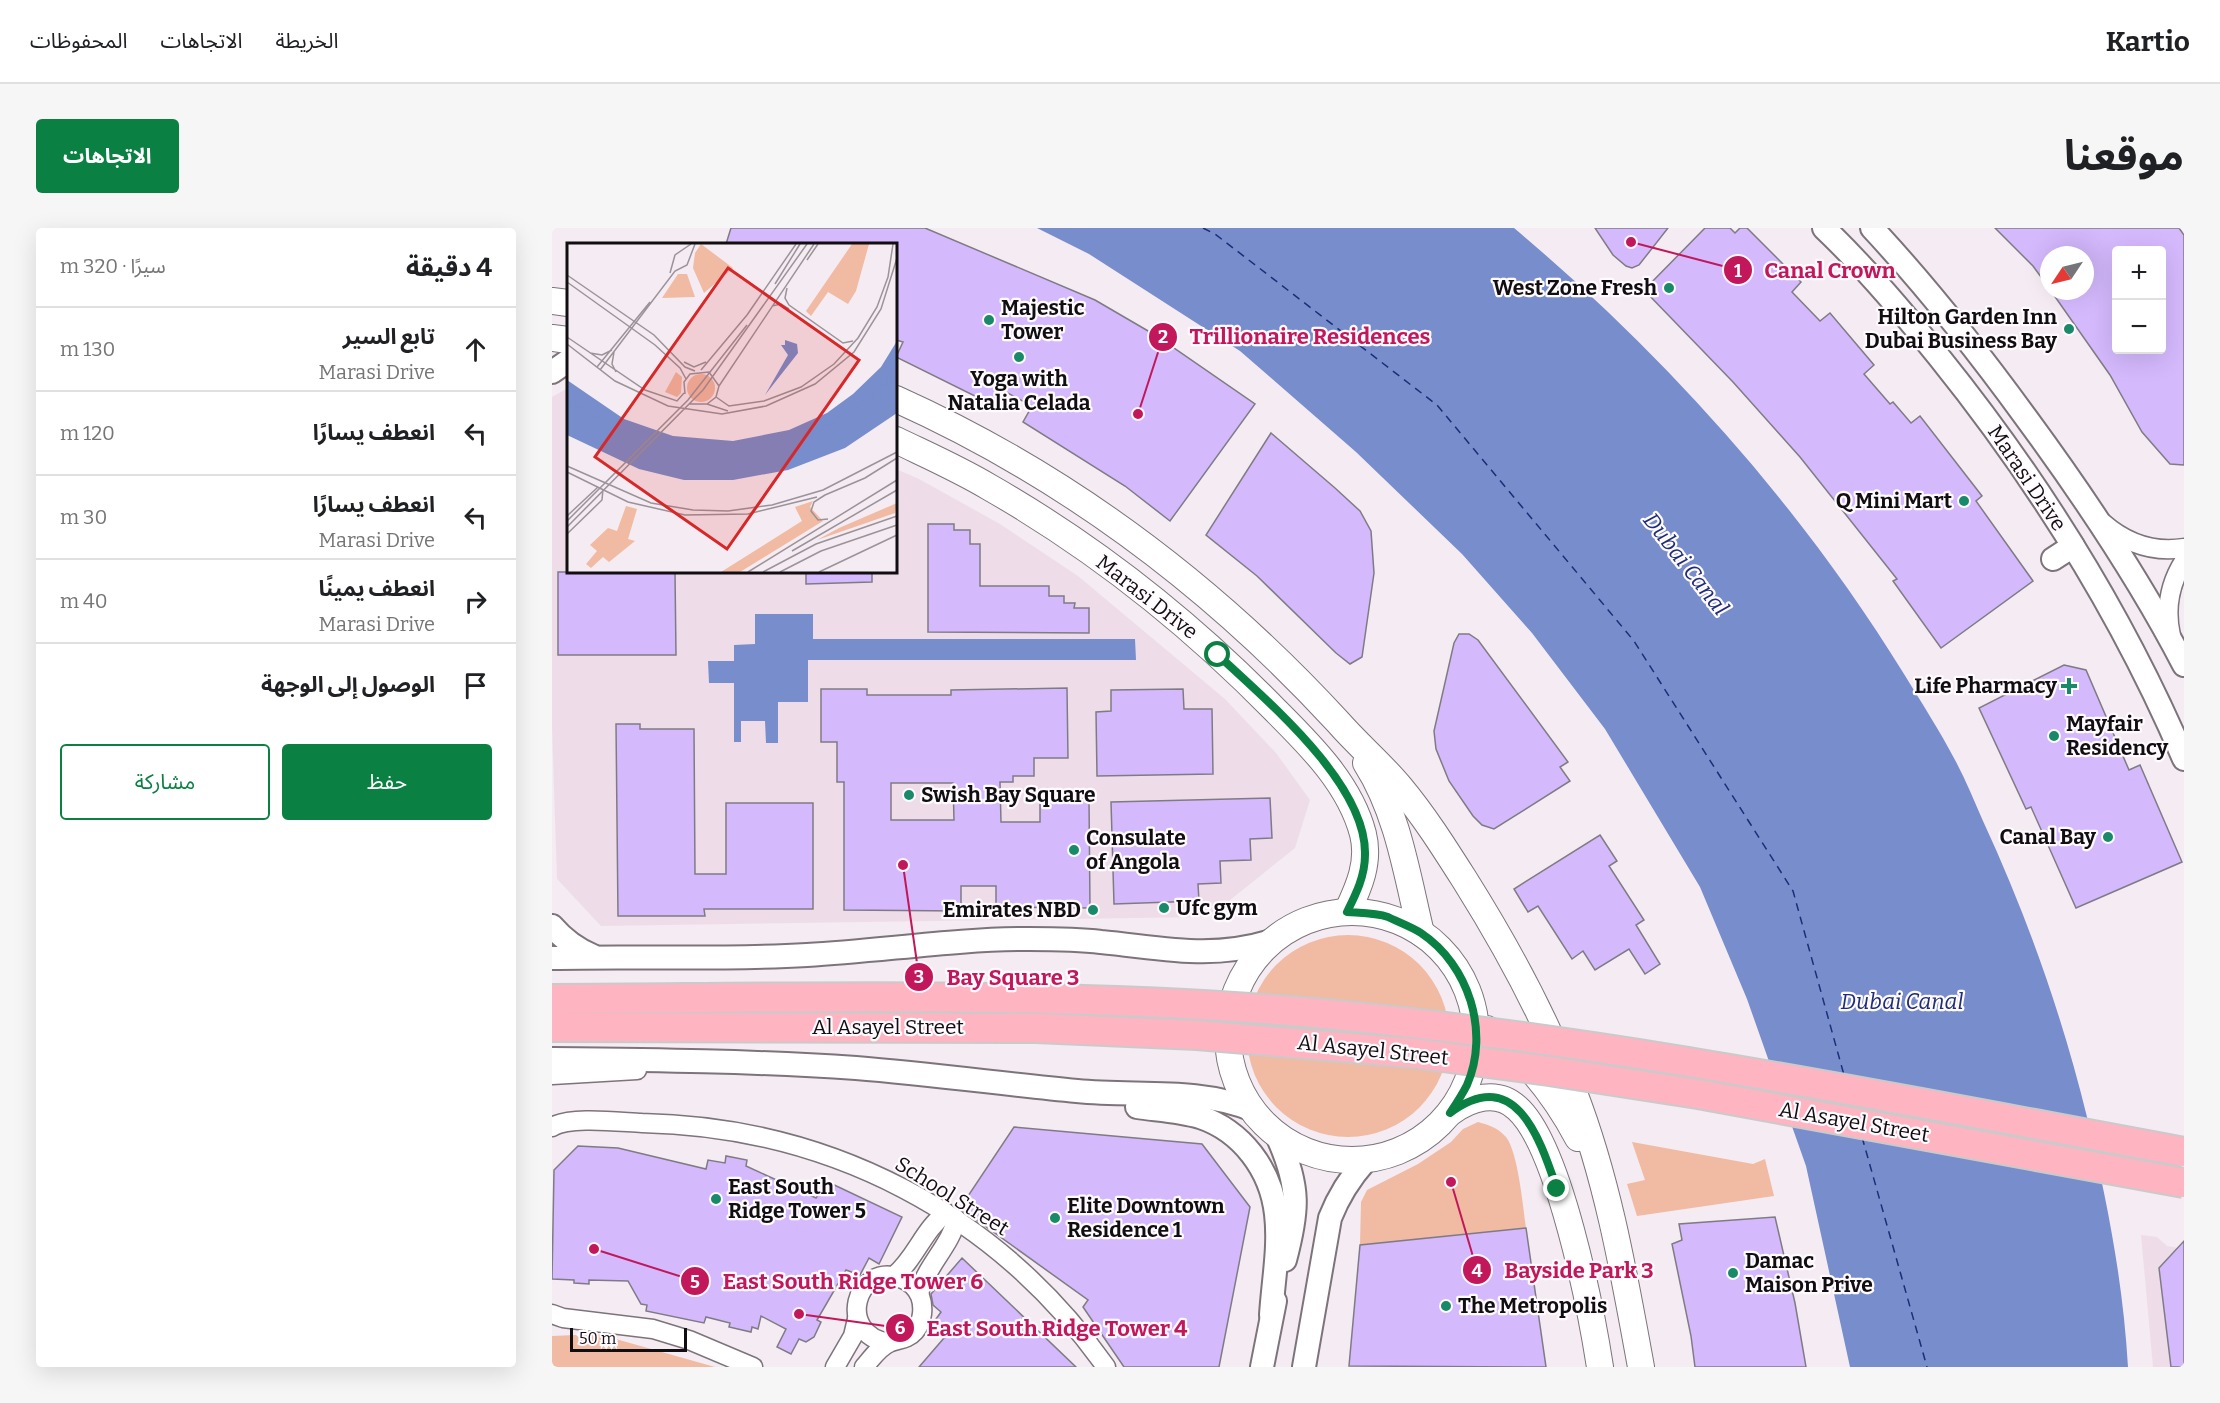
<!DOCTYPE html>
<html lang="ar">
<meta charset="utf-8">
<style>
body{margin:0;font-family:Bitter,"Noto Sans Arabic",serif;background:#f6f6f6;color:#202124;direction:rtl}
.controls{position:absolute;right:18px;top:18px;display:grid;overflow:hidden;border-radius:6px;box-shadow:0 6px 24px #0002}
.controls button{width:54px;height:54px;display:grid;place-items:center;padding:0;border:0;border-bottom:2px solid #e0e0e0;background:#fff;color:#202124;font:30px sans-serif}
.compass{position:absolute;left:1488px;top:18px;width:54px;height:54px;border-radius:50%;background:#fff;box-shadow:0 6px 24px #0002;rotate:235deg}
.scale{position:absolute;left:18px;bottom:15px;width:117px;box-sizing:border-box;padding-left:6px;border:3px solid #110e11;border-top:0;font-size:16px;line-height:21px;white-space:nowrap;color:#110e11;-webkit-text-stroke:4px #fefafd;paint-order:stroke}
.stop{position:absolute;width:18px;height:18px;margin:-14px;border:4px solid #0b8043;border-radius:50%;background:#fff}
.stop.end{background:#0b8043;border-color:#fff;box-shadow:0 2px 6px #0008}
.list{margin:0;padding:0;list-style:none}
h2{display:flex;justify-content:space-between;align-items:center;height:78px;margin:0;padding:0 24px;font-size:26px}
h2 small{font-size:20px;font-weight:400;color:#757577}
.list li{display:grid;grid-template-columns:39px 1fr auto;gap:18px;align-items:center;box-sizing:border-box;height:84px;padding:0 24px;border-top:2px solid #e0e0e0}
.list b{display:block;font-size:22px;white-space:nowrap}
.list p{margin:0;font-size:20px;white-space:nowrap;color:#757577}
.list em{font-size:20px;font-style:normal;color:#757577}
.actions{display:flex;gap:12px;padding:18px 24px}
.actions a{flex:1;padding:14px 0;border:2px solid #0b8043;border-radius:6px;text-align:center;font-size:21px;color:#0b8043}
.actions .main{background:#0b8043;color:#fff}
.icon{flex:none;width:33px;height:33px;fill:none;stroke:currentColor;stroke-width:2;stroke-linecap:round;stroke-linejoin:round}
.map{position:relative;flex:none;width:1632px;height:1139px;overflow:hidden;direction:ltr;border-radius:6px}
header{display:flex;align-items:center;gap:36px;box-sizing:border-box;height:84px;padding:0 30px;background:#fff;border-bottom:2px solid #e0e0e0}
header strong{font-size:28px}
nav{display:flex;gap:33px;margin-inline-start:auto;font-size:21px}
.intro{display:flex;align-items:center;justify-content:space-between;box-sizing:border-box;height:144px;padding:0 36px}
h1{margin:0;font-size:42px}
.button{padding:15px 27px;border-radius:6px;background:#0b8043;color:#fff;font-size:21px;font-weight:700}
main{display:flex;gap:36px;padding:0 36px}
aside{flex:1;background:#fff;border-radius:6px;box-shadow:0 6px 24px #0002}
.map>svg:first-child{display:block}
</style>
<header>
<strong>Kartio</strong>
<nav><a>الخريطة</a><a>الاتجاهات</a><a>المحفوظات</a></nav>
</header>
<div class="intro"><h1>موقعنا</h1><a class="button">الاتجاهات</a></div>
<main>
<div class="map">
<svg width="1632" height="1139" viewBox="0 0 1632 1139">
<rect width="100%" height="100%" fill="#f5ebf2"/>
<g fill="#eedde9">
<polygon points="16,160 16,344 344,344 344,241 367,251 448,296 526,348 673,471 724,525 758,572 743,620 673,676 652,689 49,698 5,651 0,500 0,169"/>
<polygon points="1589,1007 1605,1009 1615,1018 1632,1021 1632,1139 1601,1139"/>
</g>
<g fill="#f0baa3">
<circle cx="796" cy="808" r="101"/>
<path d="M926 894C937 897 946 900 954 909 966 924 971 979 974 1000L808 1017 809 974 815 962 866 936 899 914 911 901Z"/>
<polygon points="1080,914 1201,936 1213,931 1222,968 1085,988 1075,956 1093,952"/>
<polygon points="46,1106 163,1139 0,1139 0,1108"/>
</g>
<g fill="#778dcc">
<path d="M485 0H962C1114 128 1247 276 1352 446 1369 474 1388 503 1403 532 1414 552 1422 573 1431 593 1475 688 1510 787 1535 889 1555 972 1571 1053 1576 1139H1298L1254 938 1195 771 1148 659 1053 501 980 405 910 326 804 224 688 123 537 26Z"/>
<polygon points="203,386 261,386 261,411 583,411 584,432 256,432 256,474 226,474 226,515 214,515 213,493 189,493 189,514 182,514 182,455 157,455 156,433 182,433 182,417 203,416"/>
</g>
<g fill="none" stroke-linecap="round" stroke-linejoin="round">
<g stroke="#1d2d77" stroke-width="1.5" stroke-dasharray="8 6" stroke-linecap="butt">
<polyline points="651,0 663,6 885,177 1082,413 1241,663 1292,847"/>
<polyline points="1310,909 1375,1139"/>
</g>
</g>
<g fill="#d4b9fd" stroke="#7f7b84" stroke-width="1.5" fill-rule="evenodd">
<polygon points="179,0 373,0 543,72 603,107 703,176 618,293 573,258 471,194 480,178 452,163 443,178 344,129 351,114 344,112 344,16 174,16"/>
<polygon points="1043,0 1116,0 1087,37 1080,40 1074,38 1061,27"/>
<polygon points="1153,0 1178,0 1183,5 1188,0 1195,0 1249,54 1240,64 1268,93 1278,85 1322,137 1312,146 1338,176 1341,174 1359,195 1368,188 1430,268 1424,273 1481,353 1389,420 1341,353 1345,351 1248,229 1181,154 1092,62"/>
<path d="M1443 0H1627L1632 7V237L1618 236 1590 204 1558 147 1499 63H1533V27H1497V60L1481 38ZM1564 22H1610V122H1564Z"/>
<polygon points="719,205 783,260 808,283 819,303 822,345 810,429 798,436 784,425 705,348 654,307"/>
<polygon points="376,296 402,296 402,302 418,302 418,316 428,316 428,358 497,358 497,368 512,368 512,375 523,375 522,380 537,380 537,405 376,404"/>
<polygon points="6,344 123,344 124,427 6,427"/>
<polygon points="254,344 320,344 320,354 254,356"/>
<polygon points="907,406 917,406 926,412 1016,534 1008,539 1018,553 942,601 930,597 921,588 897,553 884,521 882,503 902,415"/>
<polygon points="1512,437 1534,442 1577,542 1588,537 1630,634 1524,680 1479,579 1474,581 1427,480"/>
<path d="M515 460 516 530H482V548H461V554H448L449 594H488V571H537L538 680 444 679V658H409V683L292 682V554H285V514H269V461H315V467H399V462ZM339 555H401L402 592H339Z"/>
<polygon points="631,461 632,481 660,481 661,546 545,548 544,484 559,483 559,462"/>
<polygon points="64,496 88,496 88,501 142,501 143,646 174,646 174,575 261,575 261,681 152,681 153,688 66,688"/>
<polygon points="718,570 720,610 698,611 699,632 668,633 669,655 646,656 647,673 562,676 559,574"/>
<polygon points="1048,607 1065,633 1057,638 1092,692 1084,697 1108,736 1093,746 1077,721 1043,742 1031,723 1020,731 986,678 976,684 962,661"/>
<polygon points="462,899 650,916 698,979 667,1139 572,1139 531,1079 536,1072 408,980"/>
<polygon points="26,918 66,920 154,941 156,932 173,935 174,928 195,932 194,938 264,970 276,954 350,989 327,1036 317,1030 308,1047 294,1042 265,1092 269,1094 262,1109 254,1114 247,1111 239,1126 225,1119 234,1101 209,1088 206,1101 200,1099 199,1104 177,1099 178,1095 154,1089 152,1095 94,1083 95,1077 89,1076 76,1053 37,1052 37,1056 22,1055 22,1052 0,1051 2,942"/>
<polygon points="1223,989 1243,1075 1254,1139 1143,1139 1139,1108 1120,1016 1130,1012 1127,996"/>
<polygon points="974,1000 994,1139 797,1138 808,1017"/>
<polygon points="1632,1013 1632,1139 1619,1139 1607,1040"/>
<polygon points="410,1030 524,1139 367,1139 392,1110 379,1098 389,1084 381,1077 379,1066"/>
</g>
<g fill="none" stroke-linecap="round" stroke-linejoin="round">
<g stroke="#7c747a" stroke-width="21">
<g id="minor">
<path d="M1551 295C1574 315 1601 325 1632 320"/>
<path d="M1619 408C1613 381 1618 355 1632 333"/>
<polyline points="0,847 85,842"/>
<path d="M0 899C18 888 67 894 90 895 278 899 445 985 554 1139"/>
<path d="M342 1048C364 1030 371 1002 394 985"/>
<path d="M367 1065C374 1038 400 1016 404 991"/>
<polyline points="0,1086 11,1090 101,1101 137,1112 201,1139"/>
<polyline points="283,1139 301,1108 305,1091"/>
<path d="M312 1139C319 1131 328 1118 339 1114 348 1111 356 1111 363 1103 371 1093 372 1079 368 1068 364 1059 357 1053 348 1050 304 1034 283 1106 337 1115"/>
</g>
</g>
<g stroke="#7c747a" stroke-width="26">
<g id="tertiary">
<path d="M1272 0C1314 40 1351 84 1387 129 1486 252 1570 386 1632 531"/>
<path d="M1320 0C1376 60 1427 125 1475 191 1533 270 1587 350 1632 437"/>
<polyline points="0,144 16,133"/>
<polyline points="1501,331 1521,318"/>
<path d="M0 698C12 712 24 721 41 728"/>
<path d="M0 730C85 728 170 732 255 727 329 723 402 711 477 711 501 711 525 711 549 714 612 720 657 732 720 713"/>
<path d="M0 831C101 832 203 833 304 840 378 846 452 856 525 863 584 869 645 859 701 882"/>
<path d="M585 879C606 882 628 883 648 889 690 903 719 942 724 986 728 1019 721 1054 719 1087"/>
<path d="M727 912C748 960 746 983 733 1032"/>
<polyline points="710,1139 723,1073"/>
<path d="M752 1139 778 990C787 967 798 950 814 932"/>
</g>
</g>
<g stroke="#7c747a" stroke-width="28">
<g id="secondary">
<polyline points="0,73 16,75"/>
<polyline points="0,110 16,112"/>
<path d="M344 171C515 248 659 356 786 494 806 517 829 536 848 559 873 589 893 621 914 654 956 721 994 791 1022 865 1056 953 1072 1046 1089 1139"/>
<path d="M344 212C375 227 407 241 437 259 542 319 638 395 723 482 758 517 798 556 811 606 818 634 807 659 795 684"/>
<path d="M814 535C846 585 855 647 869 705"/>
<circle cx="800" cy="808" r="124"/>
<path d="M935 801C974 830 1003 867 1026 910"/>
<path d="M899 884C918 870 945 861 965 880 1007 917 1039 1081 1048 1139"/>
</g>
</g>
<use href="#minor" stroke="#fff" stroke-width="18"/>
<use href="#tertiary" stroke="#fff" stroke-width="22"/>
<use href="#secondary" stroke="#fff" stroke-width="26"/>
<g stroke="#cbcacb" stroke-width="32" stroke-linecap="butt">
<g id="primary-bridge">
<path d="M0 771C251 770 501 763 751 784 1048 810 1339 870 1632 924"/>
<polyline points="0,799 484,800 645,807 860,825 997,843 1146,866 1632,955"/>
</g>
</g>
<use href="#primary-bridge" stroke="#feb4c1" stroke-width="28"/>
</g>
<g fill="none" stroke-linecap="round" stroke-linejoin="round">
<path stroke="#0b8043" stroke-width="8" d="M666 427C715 473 815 556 813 627 813 648 804 666 795 684 808 685 824 685 836 689 846 694 860 699 869 705 917 737 938 804 915 857 910 867 904 876 898 885 964 836 988 911 1005 961"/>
</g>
<g fill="#188969" stroke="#fefafd" stroke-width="2">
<circle cx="1117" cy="60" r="6"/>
<circle cx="437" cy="92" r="6"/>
<circle cx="1517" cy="101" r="6"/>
<circle cx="467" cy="129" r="6"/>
<circle cx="1412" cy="273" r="6"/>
<path d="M1514 449h6v6h6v6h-6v6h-6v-6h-6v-6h6z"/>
<circle cx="1502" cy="508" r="6"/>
<circle cx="357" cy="567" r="6"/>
<circle cx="1556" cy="609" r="6"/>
<circle cx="522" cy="622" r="6"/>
<circle cx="612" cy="680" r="6"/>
<circle cx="541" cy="682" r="6"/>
<circle cx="164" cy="971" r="6"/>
<circle cx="503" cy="990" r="6"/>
<circle cx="1181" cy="1045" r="6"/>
<circle cx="894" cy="1078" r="6"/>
</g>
<g text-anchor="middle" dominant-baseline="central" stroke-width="4.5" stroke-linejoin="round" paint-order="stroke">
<g font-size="21" font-weight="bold" fill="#110e11" stroke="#fefafd" text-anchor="start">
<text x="1105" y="60" text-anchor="end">West Zone Fresh</text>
<text x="449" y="80">Majestic<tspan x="449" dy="24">Tower</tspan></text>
<text x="1505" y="89" text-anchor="end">Hilton Garden Inn<tspan x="1505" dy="24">Dubai Business Bay</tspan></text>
<text x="467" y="151" text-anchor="middle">Yoga with<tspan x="467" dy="24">Natalia Celada</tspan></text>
<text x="1400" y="273" text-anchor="end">Q Mini Mart</text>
<text x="1505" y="458" text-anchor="end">Life Pharmacy</text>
<text x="1514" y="496">Mayfair<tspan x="1514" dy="24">Residency</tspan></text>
<text x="369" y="567">Swish Bay Square</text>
<text x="1544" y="609" text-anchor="end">Canal Bay</text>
<text x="534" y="610">Consulate<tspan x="534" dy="24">of Angola</tspan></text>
<text x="624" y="680">Ufc gym</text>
<text x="529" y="682" text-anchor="end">Emirates NBD</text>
<text x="176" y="959">East South<tspan x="176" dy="24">Ridge Tower 5</tspan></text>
<text x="515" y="978">Elite Downtown<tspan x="515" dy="24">Residence 1</tspan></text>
<text x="1193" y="1033">Damac<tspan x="1193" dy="24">Maison Prive</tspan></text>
<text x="906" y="1078">The Metropolis</text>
</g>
<g font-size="21" fill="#110e11" stroke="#fefafd">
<text transform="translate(1475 250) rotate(56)">Marasi Drive</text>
<text transform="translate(595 369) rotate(38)">Marasi Drive</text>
<text x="336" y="799">Al Asayel Street</text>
<text transform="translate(821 822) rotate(6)">Al Asayel Street</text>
<text transform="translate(1302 894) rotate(10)">Al Asayel Street</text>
<text transform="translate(400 968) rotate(32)">School Street</text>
</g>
<g font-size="22" font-style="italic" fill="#1d2d77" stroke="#fefafd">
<text transform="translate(1134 336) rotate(52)">Dubai Canal</text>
<text x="1350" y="773">Dubai Canal</text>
</g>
</g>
<g transform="translate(15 15)">
<rect width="330" height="330" fill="#f5ebf2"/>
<path d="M134 1 166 25 137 50 126 25 128 10ZM285 1H302L289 48 281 61 261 49 244 73 239 68ZM111 31H120L128 54 95 55ZM109 129 115 134 114 150 110 154 98 149ZM120 145a14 14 0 1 1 28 0a14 14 0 1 1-28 0ZM246 258 243 264 256 278 173 329H154L235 278 228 264ZM330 260 328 270 250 297 272 285ZM59 263 70 266 61 296 68 298 42 319 36 314 24 325 19 321 30 308 23 302 41 285 50 288Z" fill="#f0baa3"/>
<path d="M218 97 230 101 231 110 198 152 221 112 214 102H218ZM330 98V170L278 205 221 227 166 237H117L72 226 0 192V137L57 176 106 193 166 198 222 187 260 170 286 151 314 124Z" fill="#778dcc"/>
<path fill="none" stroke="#778dcc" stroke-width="3" d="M0 158 46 183 80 195M90 198 115 207 200 206 238 194 275 174 303 154 330 128"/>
<path fill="none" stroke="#9a9398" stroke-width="1.5" d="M240 17 251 1M103 30 108 12 124 1M0 32 87 92 118 124 128 128M0 39 88 102 113 125 119 136M208 41 233 1M220 45 218 55 222 62 276 100 286 98M205 63 214 61 222 66M0 94 78 147 110 158 117 150M0 101 48 138 101 163 155 171 199 163 248 141 287 109 314 66 330 15M47 109 45 121 49 129M23 110 35 112 45 107M117 119 127 124 139 119M30 124 83 59M33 127 108 28 120 22 128 1M134 127 180 72 229 1M152 143 247 1M118 151 117 139 123 131 142 129 152 143 149 154 140 161M149 154 162 163 197 158 234 144 267 121 291 95 310 64 321 34 326 1M122 161H140L161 168M0 223 84 260 126 267 161 268 205 262 256 247 330 209M0 229 61 259 118 272 181 271 250 254M258 252 298 235 330 215M258 252 247 259 244 268 251 277 261 276M0 273 31 244M0 278 121 157 180 82M0 284 136 147 240 1M0 291 35 257 36 246M225 308 330 247M181 329 330 237M196 329 249 301 330 273M213 329 254 308 330 282M252 329 330 292"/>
<path fill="#d62828" fill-opacity="0.15" stroke="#d62828" stroke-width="3" d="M161 25 292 117 160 306 28 214Z"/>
<rect width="330" height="330" fill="none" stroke="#110e11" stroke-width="3"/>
</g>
<path fill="none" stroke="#c2185b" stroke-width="2" d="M1079 14L1186 42M586 186L611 109M351 637L367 749M899 954L925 1042M42 1021L143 1053M247 1086L348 1100"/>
<g fill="#c2185b" stroke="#fefafd" stroke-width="2">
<circle cx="1079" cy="14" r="6"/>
<circle cx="586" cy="186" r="6"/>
<circle cx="351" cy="637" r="6"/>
<circle cx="899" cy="954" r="6"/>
<circle cx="42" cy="1021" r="6"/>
<circle cx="247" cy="1086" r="6"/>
<circle cx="1186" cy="42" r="15"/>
<circle cx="611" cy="109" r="15"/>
<circle cx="367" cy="749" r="15"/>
<circle cx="925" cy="1042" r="15"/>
<circle cx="143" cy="1053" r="15"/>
<circle cx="348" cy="1100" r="15"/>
</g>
<g font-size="18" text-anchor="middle" font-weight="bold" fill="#fff">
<text x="1186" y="49">1</text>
<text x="611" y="115">2</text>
<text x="367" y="755">3</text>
<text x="925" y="1049">4</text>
<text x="143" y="1060">5</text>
<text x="348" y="1106">6</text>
</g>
<g font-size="22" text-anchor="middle" font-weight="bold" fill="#c2185b" stroke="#fefafd" stroke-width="4.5" stroke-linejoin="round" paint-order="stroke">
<text x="1278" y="50">Canal Crown</text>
<text x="758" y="116">Trillionaire Residences</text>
<text x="461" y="757">Bay Square 3</text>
<text x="1027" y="1050">Bayside Park 3</text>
<text x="301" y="1061">East South Ridge Tower 6</text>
<text x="505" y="1108">East South Ridge Tower 4</text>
</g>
</svg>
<div class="controls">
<button>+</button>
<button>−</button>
</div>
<svg class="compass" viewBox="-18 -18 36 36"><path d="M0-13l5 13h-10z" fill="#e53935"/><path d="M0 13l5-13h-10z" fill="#757577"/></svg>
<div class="scale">50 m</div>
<div class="stop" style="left:666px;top:427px"></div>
<div class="stop end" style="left:1005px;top:961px"></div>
</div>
<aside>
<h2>4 دقيقة<small>سيرًا · 320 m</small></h2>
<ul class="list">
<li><svg class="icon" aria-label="ahead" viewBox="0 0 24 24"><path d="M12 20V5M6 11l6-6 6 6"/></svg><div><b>تابع السير</b><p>Marasi Drive</p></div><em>130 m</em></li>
<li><svg class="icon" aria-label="left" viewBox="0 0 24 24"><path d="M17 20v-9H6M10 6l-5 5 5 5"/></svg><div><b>انعطف يسارًا</b></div><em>120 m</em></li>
<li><svg class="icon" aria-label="left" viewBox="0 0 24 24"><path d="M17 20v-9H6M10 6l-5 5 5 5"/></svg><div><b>انعطف يسارًا</b><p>Marasi Drive</p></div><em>30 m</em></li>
<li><svg class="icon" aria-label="right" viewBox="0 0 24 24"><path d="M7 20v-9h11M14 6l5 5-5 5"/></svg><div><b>انعطف يمينًا</b><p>Marasi Drive</p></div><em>40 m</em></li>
<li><svg class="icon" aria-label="arrive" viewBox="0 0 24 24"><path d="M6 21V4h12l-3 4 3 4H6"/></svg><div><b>الوصول إلى الوجهة</b></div></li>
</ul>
<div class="actions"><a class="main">حفظ</a><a>مشاركة</a></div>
</aside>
</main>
